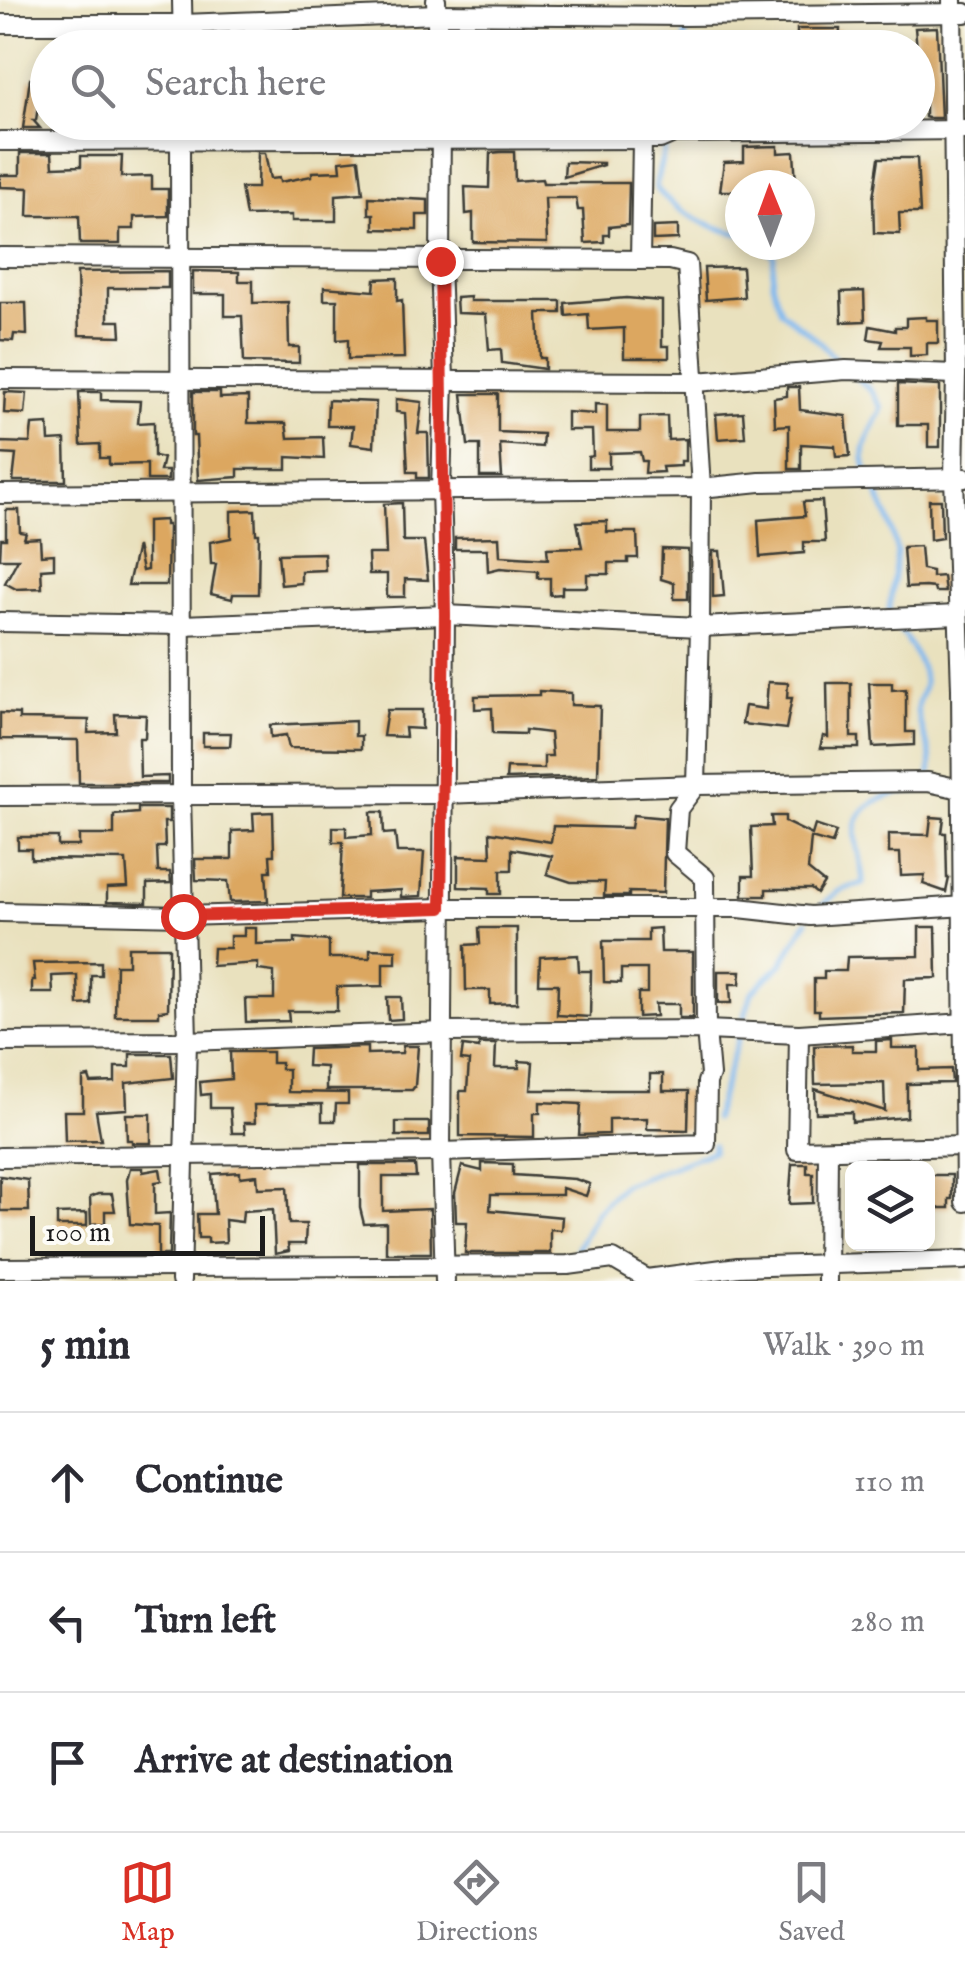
<!DOCTYPE html>
<meta charset="utf-8">
<style>
body{margin:0;font-family:"IM FELL English",serif;background:#f7f7f7;color:#2b2b33}
.controls{position:absolute;right:30px;bottom:30px;display:grid;overflow:hidden;border-radius:15px;box-shadow:0 5px 15px #0003}
.controls button{width:90px;height:90px;display:grid;place-items:center;padding:0;border:0;border-bottom:2px solid #e1e1e2;background:#fff;color:#2b2b33;font:50px sans-serif}
.compass{position:absolute;left:725px;top:170px;width:90px;height:90px;border-radius:50%;background:#fff;box-shadow:0 5px 15px #0003;rotate:359deg}
.scale{position:absolute;left:30px;bottom:25px;width:235px;box-sizing:border-box;padding-left:10px;border:5px solid #1c1c1c;border-top:0;font-size:28px;line-height:35px;white-space:nowrap;color:#1c1c1c;-webkit-text-stroke:8px #fdfcf7;paint-order:stroke}
.stop{position:absolute;width:30px;height:30px;margin:-22px;border:8px solid #d93025;border-radius:50%;background:#fff}
.stop.end{background:#d93025;border-color:#fff;box-shadow:0 2px 10px #0008}
.list{margin:0;padding:0;list-style:none}
h2{display:flex;justify-content:space-between;align-items:center;height:130px;margin:0;padding:0 40px;font-size:42px}
h2 small{font-size:32px;font-weight:400;color:#7c7c81}
.list li{display:grid;grid-template-columns:65px 1fr auto;gap:30px;align-items:center;box-sizing:border-box;height:140px;padding:0 40px;border-top:2px solid #e1e1e2}
.list b{display:block;font-size:38px;white-space:nowrap}
.list em{font-size:32px;font-style:normal;color:#7c7c81}
.icon{flex:none;width:55px;height:55px;fill:none;stroke:currentColor;stroke-width:2;stroke-linecap:round;stroke-linejoin:round}
.map{position:relative;flex:none;width:965px;height:1281px;overflow:hidden}
.search{position:absolute;background:#fff;box-shadow:0 5px 15px #0003;left:30px;right:30px;top:30px;height:110px;display:flex;align-items:center;gap:25px;box-sizing:border-box;padding:0 35px;border-radius:55px;color:#7c7c81;font-size:38px}
.sheet{height:550px;background:#fff}
nav{display:flex;justify-content:space-around;align-items:center;box-sizing:border-box;height:140px;border-top:2px solid #e1e1e2;background:#fff;font-size:28px;color:#7c7c81}
nav a{display:grid;justify-items:center;gap:5px}
nav .on{color:#d93025}
.map>svg:first-child{display:block}
</style>
<div class="map">
<svg width="965" height="1281" viewBox="0 0 965 1281">
<rect width="100%" height="100%" fill="#fdfcf7"/>
<filter id="ink" filterUnits="userSpaceOnUse"><feTurbulence type="fractalNoise" baseFrequency=".01" numOctaves="2"/><feDisplacementMap in="SourceGraphic" scale="20" xChannelSelector="R" yChannelSelector="G"/><feConvolveMatrix kernelMatrix="1 2 1 2 8 2 1 2 1" color-interpolation-filters="sRGB"/></filter>
<filter id="wash" filterUnits="userSpaceOnUse"><feTurbulence type="fractalNoise" baseFrequency=".0048" numOctaves="4" result="noise"/><feDisplacementMap in="SourceGraphic" scale="40" xChannelSelector="R" yChannelSelector="G"/><feGaussianBlur stdDeviation="2.25" result="paint"/><feColorMatrix in="noise" values="0 0 0 0 0 0 0 0 0 0 0 0 0 0 0 0 0 1.4 0 .05"/><feComposite in="paint" operator="in"/></filter>
<g filter="url(#wash)">
<rect width="100%" height="100%" fill="#e9e1be"/>
<g fill="none" stroke-linecap="round" stroke-linejoin="round">
<g stroke="#7eb8ef" stroke-width="5">
<polyline points="685,48 686,21"/>
<path d="M666 141C664 158 657 171 656 188 678 213 708 227 740 234"/>
<polyline points="758,245 774,255 772,283 781,311 820,342 842,367"/>
<path d="M855 377 871 390 882 408C873 433 856 446 868 473"/>
<polyline points="872,483 888,517 897,552 889,611"/>
<path d="M894 621C904 635 926 667 924 685 923 693 917 701 917 709 919 733 936 748 929 779"/>
<path d="M818 909 839 891 863 883C863 865 854 846 856 828 858 801 897 791 919 791"/>
<polyline points="714,1119 752,992 781,965 807,921"/>
<polyline points="571,1259 597,1211 623,1185 713,1151 713,1145"/>
</g>
</g>
<g id="blocks">
<g fill="#dca761">
<polygon points="937,27 941,118 928,118 925,117 925,90 921,90 915,28"/>
<polygon points="797,29 840,29 839,48 797,48"/>
<polygon points="30,79 42,81 36,120 33,120 40,128 23,128"/>
<polygon points="778,146 778,153 794,152 796,185 749,183 740,185 740,191 720,191 724,162 744,161 744,147"/>
<polygon points="501,152 514,152 515,181 542,179 543,183 629,183 628,225 609,227 609,235 604,235 604,242 585,243 583,210 578,210 576,198 545,198 547,243 473,242 473,213 466,214 465,187 489,188 490,153"/>
<polygon points="20,153 52,153 53,167 81,166 81,156 122,156 121,177 152,176 152,189 168,189 168,216 134,217 134,229 120,229 120,244 80,244 79,216 28,216 29,188 0,187 0,175 20,175"/>
<polygon points="258,153 265,153 270,179 279,178 280,182 312,176 312,172 341,171 340,161 359,159 363,193 336,195 336,221 292,221 292,215 246,216 241,188 257,188"/>
<polygon points="879,158 917,158 920,213 899,213 900,234 874,233 873,198"/>
<polygon points="565,162 603,163 603,165 564,177"/>
<polygon points="369,197 428,200 428,215 417,215 417,230 374,229 374,214 369,214"/>
<polygon points="678,226 678,239 653,240 653,227"/>
<polygon points="742,267 744,297 706,300 704,268"/>
<polygon points="168,271 168,288 108,288 108,321 120,321 121,336 79,335 77,272"/>
<polygon points="193,271 239,272 239,281 253,281 253,303 288,302 289,347 299,347 299,363 244,362 242,316 225,316 225,294 193,294"/>
<polygon points="397,278 397,301 402,300 404,358 348,359 348,339 337,340 337,300 324,300 324,287 374,291 375,279"/>
<polygon points="864,291 865,321 842,322 841,292"/>
<polygon points="470,297 470,301 561,301 561,313 538,313 540,358 545,358 545,369 502,363 501,349 489,350 486,314 457,313 456,298"/>
<polygon points="626,298 662,301 662,346 669,346 669,358 624,358 624,328 589,330 588,314 566,316 565,303"/>
<polygon points="0,303 26,303 27,335 14,334 13,341 0,340"/>
<polygon points="926,317 926,320 938,320 938,343 927,343 927,355 910,356 910,347 881,347 883,341 868,339 870,326 895,331 895,327 906,327 906,318"/>
<polygon points="898,384 940,386 940,447 928,447 928,425 898,425"/>
<polygon points="787,387 799,387 800,410 846,416 850,456 836,457 835,446 801,444 801,469 789,469 789,425 775,426 774,398 787,396"/>
<polygon points="5,392 27,393 25,414 4,413"/>
<polygon points="79,392 101,392 101,400 140,401 138,423 154,422 154,456 163,458 160,471 168,471 168,480 147,480 147,464 109,465 109,458 100,458 100,444 81,445"/>
<polygon points="193,392 220,392 220,398 248,397 248,423 286,423 288,438 323,437 324,459 287,457 287,469 238,469 238,477 198,480 196,436 193,436"/>
<polygon points="462,394 498,394 498,432 543,434 542,447 500,444 502,477 480,477 480,445 468,445"/>
<polygon points="396,399 422,402 418,433 428,433 429,478 417,478 417,472 408,472 405,413 396,412"/>
<polygon points="328,400 376,402 374,447 351,444 353,426 327,426"/>
<polygon points="595,404 607,405 607,432 640,432 640,417 667,416 668,440 685,439 685,461 681,461 681,466 662,467 663,472 645,473 646,461 642,461 640,452 609,453 609,468 588,468 588,457 593,456 592,430 567,430 567,412 595,414"/>
<polygon points="743,412 745,437 718,439 716,414"/>
<polygon points="48,424 49,441 65,440 66,481 13,481 16,455 0,454 0,442 30,443 32,425"/>
<polygon points="929,500 941,500 942,538 930,540"/>
<polygon points="822,501 825,542 804,542 804,553 760,557 758,520 805,516 803,502"/>
<polygon points="402,503 403,541 424,541 428,580 405,579 405,597 387,597 387,574 369,574 368,554 386,554 384,504"/>
<polygon points="6,510 19,510 20,532 26,533 24,539 40,538 41,555 54,554 54,568 41,569 42,588 16,589 5,583 18,559 0,559 1,539 6,539"/>
<polygon points="255,510 256,534 259,534 258,594 233,594 232,599 211,594 216,564 211,564 210,542 231,538 231,511"/>
<polygon points="165,520 165,525 168,525 167,585 128,585 137,546 142,571 147,570 147,521"/>
<polygon points="607,521 607,532 637,532 638,558 628,558 628,563 609,563 609,574 587,574 587,587 562,587 562,594 550,595 550,578 538,578 538,571 500,568 488,571 487,549 455,549 455,538 499,537 500,556 548,559 547,548 582,547 577,522"/>
<polygon points="920,546 922,569 932,571 932,577 943,576 945,592 935,592 934,588 925,587 906,588 903,547"/>
<polygon points="662,549 688,550 688,599 674,599 674,583 661,579"/>
<polygon points="713,551 720,551 724,596 713,597"/>
<polygon points="324,553 325,570 301,571 301,583 281,585 278,554"/>
<polygon points="768,682 788,683 787,698 792,698 786,729 742,724 745,706 766,709"/>
<polygon points="827,683 851,683 851,737 859,737 859,748 820,748 823,736 828,737"/>
<polygon points="869,683 892,683 892,690 906,689 906,732 914,732 914,745 873,747"/>
<polygon points="539,691 571,693 571,705 600,706 598,776 506,779 507,768 544,769 544,756 552,756 550,733 525,730 525,734 493,733 492,708 475,709 475,696 539,695"/>
<polygon points="387,710 422,710 422,729 405,728 406,737 383,736"/>
<polygon points="0,713 19,714 19,719 89,720 88,733 116,732 115,714 146,715 145,738 139,738 140,777 168,776 168,783 79,783 78,740 0,739"/>
<polygon points="355,721 355,736 361,736 361,749 289,748 286,735 271,737 270,725"/>
<polygon points="203,733 231,733 230,746 203,746"/>
<polygon points="138,808 169,808 169,822 164,822 165,847 157,847 158,872 170,872 171,883 147,884 147,903 107,902 107,888 128,887 126,860 31,859 31,849 18,849 18,837 58,837 58,846 79,846 79,835 114,835 114,815 138,813"/>
<polygon points="273,812 274,855 270,855 271,871 266,871 268,901 230,902 228,881 196,880 195,859 232,859 232,831 254,830 253,813"/>
<polygon points="371,812 383,812 384,834 395,833 397,852 424,852 421,896 401,897 401,890 366,892 366,898 340,898 343,842 333,842 333,827 346,827 346,837 372,835"/>
<polygon points="633,815 665,818 663,893 629,892 629,896 604,896 605,882 571,882 547,874 552,856 512,849 512,870 501,870 501,894 489,894 489,888 458,887 458,856 491,857 490,832 551,842 553,826 631,828"/>
<polygon points="771,816 785,816 785,822 812,835 815,825 836,832 832,844 811,838 808,870 824,883 817,894 811,889 766,889 766,896 743,896 743,876 753,876 751,827 772,826"/>
<polygon points="931,817 944,818 942,833 946,833 947,878 949,878 946,892 923,884 925,875 901,876 900,853 889,853 889,834 929,835"/>
<polygon points="919,927 936,927 937,978 905,979 904,1013 819,1016 819,1010 814,1010 814,979 824,979 824,971 846,971 847,957 919,956"/>
<polygon points="244,928 256,928 256,944 295,943 295,938 329,941 329,958 370,958 370,949 396,950 396,963 383,963 383,986 337,987 337,1011 288,1011 289,1021 246,1022 245,999 274,999 274,972 258,970 258,963 212,966 213,948 230,948 230,936 244,936"/>
<polygon points="479,928 517,928 517,1003 490,1004 490,990 466,990 465,945 480,944"/>
<polygon points="660,928 661,952 693,952 693,1018 679,1018 679,1004 655,1004 656,1016 638,1017 638,993 647,993 647,969 621,969 621,983 604,982 603,941 648,941 648,929"/>
<polygon points="128,947 169,947 168,1010 159,1011 159,1016 115,1016 116,965 128,965"/>
<polygon points="578,955 579,971 591,971 590,1017 557,1015 558,984 539,984 540,957"/>
<polygon points="101,962 101,975 91,975 91,1004 78,1005 77,975 52,976 53,993 32,993 32,980 35,980 33,963"/>
<polygon points="718,971 741,971 740,984 730,984 731,1003 718,1003"/>
<polygon points="387,997 401,997 402,1019 388,1020"/>
<polygon points="892,1040 892,1048 919,1048 919,1070 951,1069 952,1083 907,1084 907,1117 852,1122 852,1112 816,1113 815,1089 885,1111 884,1083 815,1084 814,1046 852,1045 852,1051 876,1051 876,1041"/>
<polygon points="479,1044 496,1044 495,1068 519,1068 519,1061 533,1062 531,1090 650,1090 650,1074 663,1074 663,1091 689,1091 688,1130 647,1129 647,1118 609,1119 609,1134 579,1135 581,1104 540,1102 540,1113 534,1113 534,1137 460,1136 460,1091 467,1091 469,1061 461,1060 463,1046 479,1048"/>
<polygon points="403,1046 418,1046 415,1086 412,1090 326,1090 326,1067 307,1066 308,1049 367,1047 367,1054 402,1053"/>
<polygon points="230,1052 272,1052 272,1063 281,1063 281,1069 288,1069 288,1092 348,1093 348,1104 336,1104 335,1121 322,1121 322,1104 254,1105 255,1123 244,1123 245,1133 232,1133 230,1108 210,1108 210,1094 201,1095 200,1082 231,1079"/>
<polygon points="130,1054 171,1054 173,1078 126,1083 127,1109 96,1111 101,1140 65,1141 64,1111 83,1111 83,1078 89,1077 91,1083 115,1082 115,1067 130,1067"/>
<polygon points="126,1114 151,1114 151,1143 132,1143 132,1140 127,1140"/>
<rect x="396" y="1122" width="33" height="14"/>
<polygon points="482,1163 513,1164 513,1175 575,1179 590,1184 586,1196 562,1188 562,1195 491,1195 490,1210 562,1217 561,1230 550,1229 550,1253 465,1253 467,1222 456,1222 455,1193 462,1166 482,1171"/>
<polygon points="792,1164 807,1164 807,1173 813,1173 813,1203 789,1204"/>
<polygon points="360,1165 415,1165 416,1177 383,1177 383,1211 430,1209 431,1253 386,1253 386,1223 364,1224 360,1208"/>
<polygon points="130,1168 143,1168 143,1172 160,1169 162,1181 155,1182 155,1214 170,1213 169,1255 158,1255 158,1226 130,1224 127,1180"/>
<polygon points="240,1172 240,1177 257,1175 258,1188 287,1187 289,1224 306,1224 305,1244 288,1244 289,1251 275,1254 273,1209 243,1211 242,1222 225,1220 226,1242 208,1243 208,1238 198,1238 197,1214 215,1214 212,1174"/>
<polygon points="928,1175 952,1175 952,1199 949,1199 949,1208 928,1208"/>
<polygon points="0,1176 28,1180 29,1211 0,1211"/>
<polygon points="98,1194 112,1194 115,1211 105,1211 105,1223 91,1224 90,1197"/>
<polygon points="87,1213 87,1226 57,1226 57,1214"/>
</g>
</g>
</g>
<g filter="url(#ink)">
<use href="#blocks" fill-opacity="0" stroke="#3b3a34" stroke-width="2.5"/>
<g fill="none" stroke-linecap="round" stroke-linejoin="round">
<g stroke="#3b3a34" stroke-width="22">
<g id="minor">
<polyline points="182,0 183,48"/>
<polyline points="436,0 438,48"/>
<polyline points="952,0 956,374 954,477 961,689 965,1202"/>
<polyline points="0,24 183,24 437,14 686,16 965,13"/>
<polyline points="180,122 181,795 187,1041 181,1281"/>
<polyline points="441,122 440,261 444,379 441,491 445,615 441,1152 445,1281"/>
<polyline points="0,141 660,139 674,133 965,130"/>
<polyline points="0,257 670,260 687,264 701,488 700,627 696,785 678,809 675,853 705,878 706,1030 710,1075 707,1082 706,1144 441,1152 0,1157"/>
<polyline points="640,260 642,139"/>
<polyline points="0,379 696,382 846,370 956,374"/>
<polyline points="0,494 701,488 760,482 965,478"/>
<polyline points="0,622 182,625 445,615 700,627 957,615"/>
<polyline points="0,796 443,794 696,785 928,782 965,790"/>
<polyline points="0,912 183,916 441,908 739,908 810,916 965,906"/>
<polyline points="799,1034 797,1150 965,1146"/>
<polyline points="0,1042 187,1041 444,1032 706,1030 799,1034 965,1023"/>
<polyline points="0,1268 568,1265 613,1259 647,1279 738,1267 965,1260"/>
<polyline points="827,1281 828,1150"/>
</g>
</g>
<use href="#minor" stroke="#fff" stroke-width="18"/>
</g>
</g>
<g fill="none" stroke-linecap="round" stroke-linejoin="round" filter="url(#ink)">
<polyline stroke="#d93025" stroke-width="12" points="183,916 441,908 445,615 440,261"/>
</g>
</svg>
<div class="controls">
<button><svg class="icon" aria-label="layers" viewBox="0 0 24 24"><path d="M12 4l9 5-9 5-9-5zM3 14l9 5 9-5"/></svg></button>
</div>
<svg class="compass" viewBox="-18 -18 36 36"><path d="M0-13l5 13h-10z" fill="#e53935"/><path d="M0 13l5-13h-10z" fill="#7c7c81"/></svg>
<div class="scale">100 m</div>
<div class="stop" style="left:183px;top:916px"></div>
<div class="stop end" style="left:440px;top:261px"></div>
<div class="search"><svg class="icon" aria-label="search" viewBox="0 0 24 24"><circle cx="10" cy="10" r="6"/><path d="M15 15l6 6"/></svg>Search here</div>
</div>
<section class="sheet">
<h2>5 min<small>Walk · 390 m</small></h2>
<ul class="list">
<li><svg class="icon" aria-label="ahead" viewBox="0 0 24 24"><path d="M12 20V5M6 11l6-6 6 6"/></svg><div><b>Continue</b></div><em>110 m</em></li>
<li><svg class="icon" aria-label="left" viewBox="0 0 24 24"><path d="M17 20v-9H6M10 6l-5 5 5 5"/></svg><div><b>Turn left</b></div><em>280 m</em></li>
<li><svg class="icon" aria-label="arrive" viewBox="0 0 24 24"><path d="M6 21V4h12l-3 4 3 4H6"/></svg><div><b>Arrive at destination</b></div></li>
</ul>
</section>
<nav>
<a class="on"><svg class="icon" aria-label="map" viewBox="0 0 24 24"><path d="M3 6l6-2 6 2 6-2v14l-6 2-6-2-6 2zM9 4v14M15 6v14"/></svg>Map</a>
<a><svg class="icon" aria-label="directions" viewBox="0 0 24 24"><path d="M12 3l9 9-9 9-9-9zM9 14v-3h6M13 9l2 2-2 2"/></svg>Directions</a>
<a><svg class="icon" aria-label="saved" viewBox="0 0 24 24"><path d="M7 4h10v16l-5-4-5 4z"/></svg>Saved</a>
</nav>
